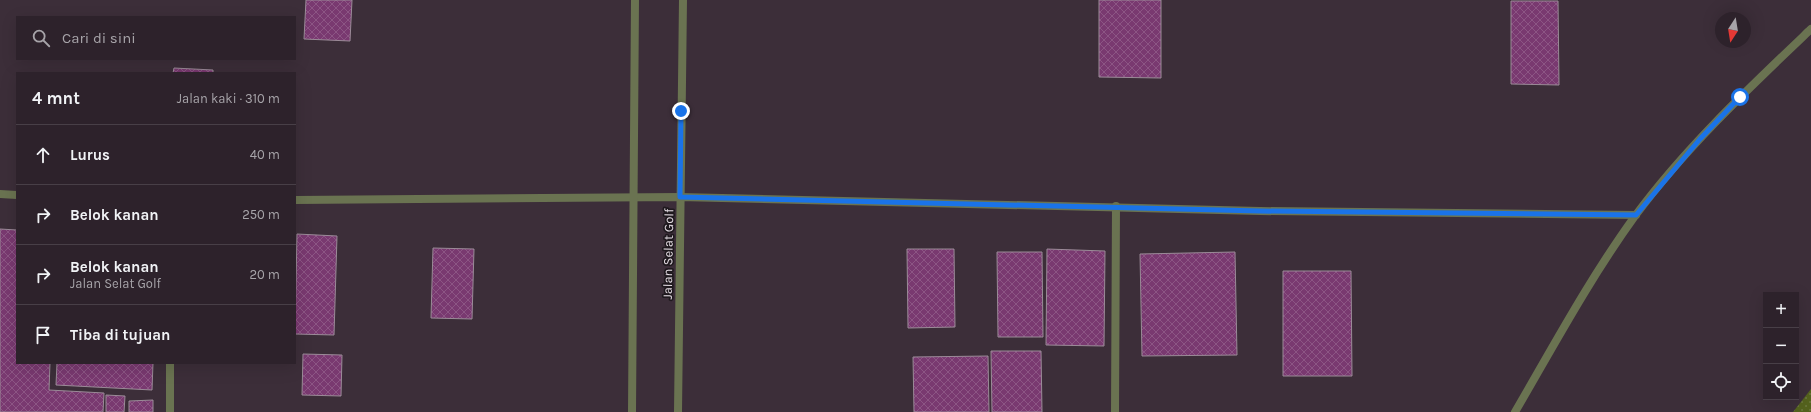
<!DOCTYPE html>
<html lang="id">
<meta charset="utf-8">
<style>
body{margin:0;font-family:Karla,sans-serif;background:#392f37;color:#f1f3f6}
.controls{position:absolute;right:12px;bottom:12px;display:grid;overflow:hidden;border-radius:0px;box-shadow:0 4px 16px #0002}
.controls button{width:36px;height:36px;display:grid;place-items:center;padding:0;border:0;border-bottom:1px solid #483f47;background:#2d222b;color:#f1f3f6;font:20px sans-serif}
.compass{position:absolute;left:1715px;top:12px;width:36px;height:36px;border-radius:50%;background:#2d222b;box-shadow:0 4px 16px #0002;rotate:192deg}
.stop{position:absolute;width:12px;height:12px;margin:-9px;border:3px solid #1a73e8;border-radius:50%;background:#fff}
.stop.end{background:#1a73e8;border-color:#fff;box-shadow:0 1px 4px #0008}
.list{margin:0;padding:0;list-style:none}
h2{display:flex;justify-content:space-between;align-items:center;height:52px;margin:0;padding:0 16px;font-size:17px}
h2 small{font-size:13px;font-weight:400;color:#a7a4a9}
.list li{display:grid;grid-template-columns:26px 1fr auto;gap:12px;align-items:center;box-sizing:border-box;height:60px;padding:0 16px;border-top:1px solid #483f47}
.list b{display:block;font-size:15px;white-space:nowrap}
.list p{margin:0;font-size:13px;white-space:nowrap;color:#a7a4a9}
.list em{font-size:13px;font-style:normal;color:#a7a4a9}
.icon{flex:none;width:22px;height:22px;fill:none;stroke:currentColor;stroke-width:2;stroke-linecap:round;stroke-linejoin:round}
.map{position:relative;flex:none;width:1811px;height:412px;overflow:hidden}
.search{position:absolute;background:#2d222b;box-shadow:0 4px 16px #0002;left:16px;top:16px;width:280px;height:44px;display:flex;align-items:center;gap:10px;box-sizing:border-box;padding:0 14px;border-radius:0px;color:#a7a4a9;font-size:15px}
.panel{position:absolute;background:#2d222b;box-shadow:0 4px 16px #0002;left:16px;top:72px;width:280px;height:292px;border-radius:0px}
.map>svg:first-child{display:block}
</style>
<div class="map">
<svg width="1811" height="412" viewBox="0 0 1811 412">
<defs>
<pattern id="green-dots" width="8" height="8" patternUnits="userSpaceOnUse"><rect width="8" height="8" fill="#54621d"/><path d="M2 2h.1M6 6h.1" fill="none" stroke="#6c783e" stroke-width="1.8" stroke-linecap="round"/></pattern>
<pattern id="building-cross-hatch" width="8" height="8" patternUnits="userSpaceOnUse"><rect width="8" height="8" fill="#793970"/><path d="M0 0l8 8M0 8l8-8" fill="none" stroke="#8c5584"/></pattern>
</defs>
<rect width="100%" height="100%" fill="#3c2e39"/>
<polygon fill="url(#green-dots)" points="1811,389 1811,412 1793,412"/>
<g fill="url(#building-cross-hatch)" stroke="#9b8b98">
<polygon points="306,0 352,0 350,41 304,39"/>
<polygon points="1099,0 1161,0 1161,78 1099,77"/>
<polygon points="1511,1 1558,1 1559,85 1511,84"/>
<polygon points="174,68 213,70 213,73 173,73"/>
<polygon points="0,229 17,230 17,363 50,363 49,390 104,393 103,412 0,412"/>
<polygon points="297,234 337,236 334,335 295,334"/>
<polygon points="433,248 474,249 472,319 431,318"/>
<polygon points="907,249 954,249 955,327 908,328"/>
<polygon points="1047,249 1105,251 1104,346 1046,345"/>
<polygon points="997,252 1042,252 1043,337 998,337"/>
<polygon points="1235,252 1237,355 1142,356 1140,254"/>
<polygon points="1283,271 1351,271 1352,376 1283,376"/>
<polygon points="991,351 1041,351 1042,412 992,412"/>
<polygon points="303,354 342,355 341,396 302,395"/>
<polygon points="988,356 989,412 914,412 913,357"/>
<polygon points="57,363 153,363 152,390 56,385"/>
<polygon points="106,395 125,396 124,412 106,412"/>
<polygon points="153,400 153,412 129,412 129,401"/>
</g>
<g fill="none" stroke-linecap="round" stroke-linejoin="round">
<g stroke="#6a7351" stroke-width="8">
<polyline points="0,194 17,195"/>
<polyline points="295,200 680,197 1260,211 1636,215"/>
<polyline points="170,363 170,412"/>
<polyline points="632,412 635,0"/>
<polyline points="678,412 683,0"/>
<polyline points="1115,412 1116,206"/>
<path d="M1515 412C1554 345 1590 278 1635 216 1686 147 1749 88 1811 29"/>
</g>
</g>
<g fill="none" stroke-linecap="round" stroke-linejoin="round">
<polyline stroke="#1a73e8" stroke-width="5" points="681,111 680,197 1260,211 1636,215 1700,139 1740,97"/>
</g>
<g text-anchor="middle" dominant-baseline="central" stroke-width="3.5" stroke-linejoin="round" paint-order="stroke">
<g font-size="13" fill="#e3dbe2" stroke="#1f191e">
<text transform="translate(668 254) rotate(-89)">Jalan Selat Golf</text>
</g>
</g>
</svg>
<div class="controls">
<button>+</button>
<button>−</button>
<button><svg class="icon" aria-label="locate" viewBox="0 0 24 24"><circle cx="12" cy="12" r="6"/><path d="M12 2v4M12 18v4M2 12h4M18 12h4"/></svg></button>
</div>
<svg class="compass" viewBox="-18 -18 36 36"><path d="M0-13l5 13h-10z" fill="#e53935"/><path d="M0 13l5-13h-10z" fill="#a7a4a9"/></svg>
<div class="stop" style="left:1740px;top:97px"></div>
<div class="stop end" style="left:681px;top:111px"></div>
<div class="search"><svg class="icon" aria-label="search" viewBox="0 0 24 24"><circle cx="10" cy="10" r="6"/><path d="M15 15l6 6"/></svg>Cari di sini</div>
<section class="panel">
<h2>4 mnt<small>Jalan kaki · 310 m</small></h2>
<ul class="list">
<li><svg class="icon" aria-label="ahead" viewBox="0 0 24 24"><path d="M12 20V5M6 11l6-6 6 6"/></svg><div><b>Lurus</b></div><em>40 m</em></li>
<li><svg class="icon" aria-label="right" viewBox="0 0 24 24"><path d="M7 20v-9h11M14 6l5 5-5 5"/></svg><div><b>Belok kanan</b></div><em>250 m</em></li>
<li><svg class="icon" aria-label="right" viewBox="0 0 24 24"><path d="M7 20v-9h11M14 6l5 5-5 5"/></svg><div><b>Belok kanan</b><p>Jalan Selat Golf</p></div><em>20 m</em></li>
<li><svg class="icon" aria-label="arrive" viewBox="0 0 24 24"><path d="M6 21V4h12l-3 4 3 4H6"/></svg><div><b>Tiba di tujuan</b></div></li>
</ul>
</section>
</div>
